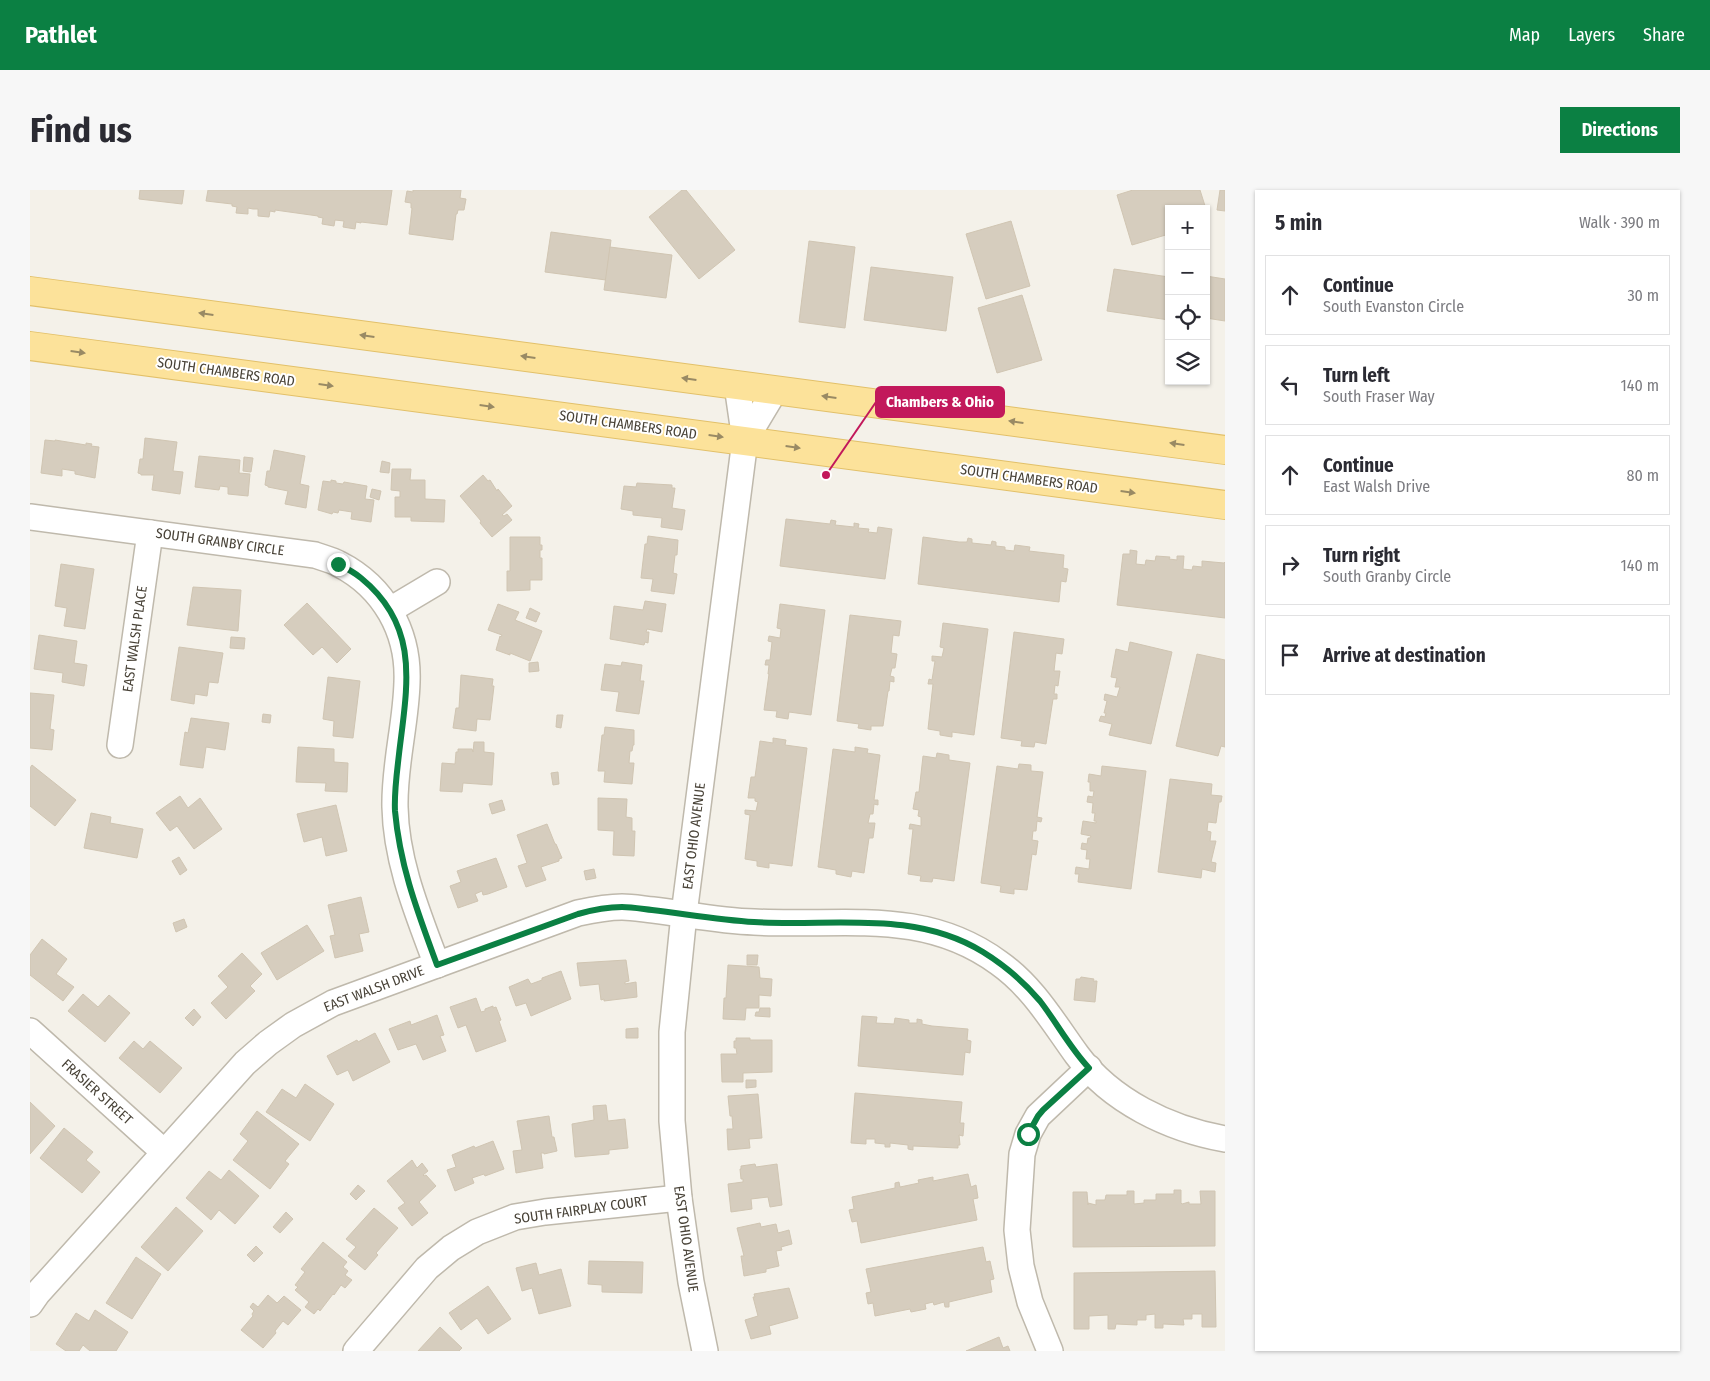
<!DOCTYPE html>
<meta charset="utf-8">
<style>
body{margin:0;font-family:"Fira Sans Condensed",sans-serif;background:#f7f7f7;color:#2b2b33}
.controls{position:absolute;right:15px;top:15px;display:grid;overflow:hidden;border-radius:0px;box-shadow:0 1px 4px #0004}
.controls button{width:45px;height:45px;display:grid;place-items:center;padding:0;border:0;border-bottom:1px solid #e1e1e2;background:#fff;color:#2b2b33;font:25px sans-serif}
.stop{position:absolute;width:15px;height:15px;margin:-11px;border:4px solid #0b8043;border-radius:50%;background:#fff}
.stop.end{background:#0b8043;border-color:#fff;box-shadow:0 1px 5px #0008}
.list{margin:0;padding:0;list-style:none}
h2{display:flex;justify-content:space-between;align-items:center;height:65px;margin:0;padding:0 20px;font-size:21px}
h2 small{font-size:16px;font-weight:400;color:#7c7c81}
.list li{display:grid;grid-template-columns:32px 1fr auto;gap:15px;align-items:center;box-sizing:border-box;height:80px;margin:0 10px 10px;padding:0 10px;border:1px solid #e1e1e2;border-radius:0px}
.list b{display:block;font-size:19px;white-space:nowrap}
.list p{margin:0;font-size:16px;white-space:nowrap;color:#7c7c81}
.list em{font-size:16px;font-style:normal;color:#7c7c81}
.icon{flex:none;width:28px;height:28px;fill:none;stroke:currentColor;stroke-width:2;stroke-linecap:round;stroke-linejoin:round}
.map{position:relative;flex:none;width:1195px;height:1161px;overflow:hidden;border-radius:0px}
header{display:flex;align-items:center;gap:30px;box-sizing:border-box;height:70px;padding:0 25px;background:#0b8043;color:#fff}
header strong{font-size:24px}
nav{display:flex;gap:28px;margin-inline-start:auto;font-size:18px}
.intro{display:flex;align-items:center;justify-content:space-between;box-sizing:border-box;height:120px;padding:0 30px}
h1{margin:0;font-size:35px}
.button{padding:12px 22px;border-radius:0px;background:#0b8043;color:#fff;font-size:18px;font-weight:700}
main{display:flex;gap:30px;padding:0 30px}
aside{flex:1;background:#fff;border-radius:0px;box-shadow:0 1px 4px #0004}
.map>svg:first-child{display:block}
</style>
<header>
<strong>Pathlet</strong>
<nav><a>Map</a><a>Layers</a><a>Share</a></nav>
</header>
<div class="intro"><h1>Find us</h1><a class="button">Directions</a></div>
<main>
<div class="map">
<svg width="1195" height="1161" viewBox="0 0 1195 1161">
<rect width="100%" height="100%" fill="#f4f1e9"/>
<g fill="#d6cdbe" stroke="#d0c5b2">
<polygon points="110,0 154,0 152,14 109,9"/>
<polygon points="178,0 362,0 357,35 331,32 331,33 326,32 325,39 313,37 314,31 305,30 304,36 292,34 293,28 288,27 288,26 245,20 245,22 240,21 239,27 228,26 228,19 223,19 218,18 218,24 206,23 207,17 202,16 202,14 176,11"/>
<polygon points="383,0 431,0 430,8 436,9 434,20 428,20 427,24 426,24 423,50 379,44 382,18 381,18 381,13 375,12 377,1 383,2"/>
<polygon points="652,0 656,0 705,60 669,89 619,27"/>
<polygon points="1103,0 1170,0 1176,19 1139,19 1139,44 1102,55 1087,5"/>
<polygon points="1190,0 1195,0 1195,21 1187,20"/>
<polygon points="981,31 1000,96 956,109 936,44"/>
<polygon points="521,42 581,50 576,90 515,82"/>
<polygon points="779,51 825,57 815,138 769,132"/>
<polygon points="580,57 642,65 636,108 574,100"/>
<polygon points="841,77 923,87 916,141 834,130"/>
<polygon points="1084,79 1139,87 1139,130 1077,121"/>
<polygon points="1176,86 1195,89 1195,131 1176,128"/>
<polygon points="992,105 1012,170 967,183 948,118"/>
<polygon points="115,248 147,252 143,281 153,282 150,304 122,300 124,285 111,285 111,284 108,283 110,269 113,269"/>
<polygon points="15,250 25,251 25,250 56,255 56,253 62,254 61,256 69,257 65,288 45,284 45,281 32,279 32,286 11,283"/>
<polygon points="244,260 275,266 270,294 279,296 276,318 255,314 258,301 238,297 238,296 235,295 237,281 240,281"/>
<polygon points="169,266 210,270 209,283 220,284 218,306 198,304 198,297 190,296 189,300 165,297"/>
<polygon points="214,267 223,268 221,282 213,281"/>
<polygon points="352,271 360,273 359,283 350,282"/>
<polygon points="362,279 381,279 380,290 395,290 395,309 415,310 414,332 381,331 381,327 365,327 365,307 370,307 370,301 361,300"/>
<polygon points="453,285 458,291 460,290 467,301 468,299 482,316 472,325 474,326 477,324 482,330 462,347 450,333 451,331 430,306"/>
<polygon points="301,290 306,291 306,293 313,294 314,292 337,296 335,309 344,310 341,332 321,329 322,322 309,320 308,323 303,322 302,324 288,320 293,291 301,292"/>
<polygon points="607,293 642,295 642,298 645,298 642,318 655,320 652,340 631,337 632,328 603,325 603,321 591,319 594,296 606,297"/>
<polygon points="342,299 351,301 349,310 340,307"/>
<polygon points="756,329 800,334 801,330 806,331 805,335 824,337 824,333 829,334 828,338 839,339 838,342 847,343 848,337 862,339 855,389 750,376"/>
<polygon points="618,346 648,350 647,365 645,365 643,383 647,384 644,404 621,401 623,389 611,388 615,354 617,354"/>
<polygon points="480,347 510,347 510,355 512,355 512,360 510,360 510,368 512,368 512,390 500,390 500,400 477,401 477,381 480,381"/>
<polygon points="893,347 929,352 937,352 938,348 942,349 942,353 961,355 962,351 966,352 966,356 975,357 975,360 984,361 985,355 1000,357 999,361 1034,365 1033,378 1038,379 1036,392 1031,391 1029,412 888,394"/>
<polygon points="1100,360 1107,361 1106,374 1115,375 1116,370 1125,371 1126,366 1140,367 1139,369 1147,370 1147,366 1154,366 1153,379 1162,380 1163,376 1172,377 1172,371 1194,373 1195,372 1195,428 1087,415 1093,364 1100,364"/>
<polygon points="31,374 64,379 55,439 34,436 37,418 25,416"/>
<polygon points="163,397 211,400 208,441 157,435"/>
<polygon points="615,411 636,414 632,442 617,439 616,442 619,442 618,453 615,452 614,455 580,449 584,416 613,420"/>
<polygon points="277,413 321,459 307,473 292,457 283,465 254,435"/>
<polygon points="468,414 489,422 485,430 512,441 500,471 480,463 480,465 466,460 470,446 471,447 472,445 458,440"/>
<polygon points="750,414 795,420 781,525 759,522 758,529 746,527 747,521 734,520 739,484 738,484 739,475 735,475 736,470 740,470 742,452 738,451 739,446 750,448 751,439 747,438"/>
<polygon points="500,418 510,423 506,432 496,428"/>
<polygon points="820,425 871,431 869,446 863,445 861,463 867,464 865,478 862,478 860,486 864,487 864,492 860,491 859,501 858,501 853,536 841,536 841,540 828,538 829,534 807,531"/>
<polygon points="913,433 958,439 944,545 922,542 922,547 910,545 910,541 898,539 903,494 898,494 899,489 902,490 905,471 902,471 902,466 912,467 914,458 910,457"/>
<polygon points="984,442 1034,449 1032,464 1026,463 1024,481 1030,481 1028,496 1025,495 1024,504 1027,504 1027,509 1023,509 1016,554 1005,552 1004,557 991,556 992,551 971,548"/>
<polygon points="9,445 47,451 44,473 57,475 54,496 32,492 33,483 4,479"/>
<polygon points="201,447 215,448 214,459 200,458"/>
<polygon points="1100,452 1142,462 1121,554 1079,545 1082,534 1069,531 1071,526 1075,527 1076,523 1074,523 1077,511 1074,510 1075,504 1087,507 1090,497 1085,497 1087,488 1081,487 1086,459 1098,462"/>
<polygon points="149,457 193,463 188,493 179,492 177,506 165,504 164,514 141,510"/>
<polygon points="1167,464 1195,470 1195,557 1191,556 1188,566 1146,556"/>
<polygon points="508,472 509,481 499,482 499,473"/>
<polygon points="592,472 612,475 610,491 614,491 609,524 586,521 589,502 571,500 575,474 591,476"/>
<polygon points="431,485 463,489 462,496 464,496 460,530 447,529 446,541 423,538 426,518 429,518"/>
<polygon points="298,487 330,491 323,548 303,546 304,531 293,529"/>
<polygon points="0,503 24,505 20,539 24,540 22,560 0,558"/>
<polygon points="233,524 241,525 240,533 232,532"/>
<polygon points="527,525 533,525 531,538 526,537"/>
<polygon points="161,528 199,533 195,560 176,557 173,578 150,575 155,542 158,543"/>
<polygon points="575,537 604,540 604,555 603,555 602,561 600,561 599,573 604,573 602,594 574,592 575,581 568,581 572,545 574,545"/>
<polygon points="743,548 756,550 755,555 777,558 762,676 739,673 739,678 727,676 727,671 715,669 720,625 715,624 715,620 726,621 728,612 725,611 725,608 718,608 721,587 725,587 730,551 743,553"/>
<polygon points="444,552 454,552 454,562 464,563 462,595 433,593 432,602 410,601 412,573 425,574 426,562 428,562 428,559 442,559 443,562"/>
<polygon points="268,557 304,559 304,572 318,573 317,602 295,601 296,593 266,592"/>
<polygon points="825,557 838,559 837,563 850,565 844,610 848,610 848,615 844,614 843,624 840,624 838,633 845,633 843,648 839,648 834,683 822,681 821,687 806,684 806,680 788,677 803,559 825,562"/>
<polygon points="907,563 919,565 919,570 940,573 924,691 903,688 902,692 890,691 891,686 878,684 883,639 879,639 880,634 891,636 891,627 888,626 889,620 883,619 886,602 889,602 893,566 906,568"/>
<polygon points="989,574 1001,575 1001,581 1013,582 1007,627 1012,628 1011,632 1007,631 1006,641 1003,641 1002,650 1008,651 1006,665 1002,664 997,700 984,699 984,704 970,702 971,696 951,693 967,576 988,579"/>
<polygon points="2,575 46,610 25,636 0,616 0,578"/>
<polygon points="1072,576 1116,581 1101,699 1048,692 1049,684 1045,684 1046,677 1059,679 1060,669 1056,669 1057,660 1051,659 1052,653 1057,654 1058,648 1060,648 1061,646 1051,644 1053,631 1066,633 1066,631 1064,631 1065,623 1062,623 1063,613 1057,612 1058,606 1063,607 1064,601 1060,601 1060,592 1058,592 1059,584 1071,586"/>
<polygon points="528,582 529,594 523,595 521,583"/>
<polygon points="1140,589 1182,594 1181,605 1192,606 1191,612 1189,612 1186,633 1178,632 1177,641 1181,642 1180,651 1186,651 1181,672 1186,673 1185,682 1172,679 1171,688 1128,682"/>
<polygon points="150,606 158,618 170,608 192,639 164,659 147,636 140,641 126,623"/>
<polygon points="568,608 597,609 596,627 602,628 602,641 605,641 604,666 583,665 584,641 568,640"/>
<polygon points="472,610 475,620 462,624 459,614"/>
<polygon points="306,615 317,661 296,666 292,647 274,652 267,624"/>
<polygon points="61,623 81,627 80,633 113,639 107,668 54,658"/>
<polygon points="517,634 525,654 526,654 532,668 529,669 529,671 511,677 516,690 496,697 488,676 497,673 487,645"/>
<polygon points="149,667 157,680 150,685 142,671"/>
<polygon points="466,668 477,697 458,704 453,705 452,701 445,704 448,711 428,718 420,696 431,692 427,681"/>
<polygon points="564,679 566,688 556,690 554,681"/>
<polygon points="331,707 339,742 329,744 333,761 305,768 300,746 305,745 298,715"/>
<polygon points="154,729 157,737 146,742 143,733"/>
<polygon points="277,735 294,761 247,790 231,763"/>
<polygon points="12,749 37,769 26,784 44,797 33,811 0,785 0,765"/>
<polygon points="212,763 232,784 220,796 225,801 196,829 181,813 198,797 188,786"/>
<polygon points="717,765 728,765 727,775 717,775"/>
<polygon points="596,770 599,791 595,792 595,794 606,792 607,807 574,811 574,809 571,810 569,794 550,796 547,773"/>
<polygon points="698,775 729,777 730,788 742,789 741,806 729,805 729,818 716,818 715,830 693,829 694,808 696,808"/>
<polygon points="531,781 541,809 501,826 496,813 486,816 479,797 498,789 501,794 512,790 512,788"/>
<polygon points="1051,787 1064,789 1063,791 1067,791 1065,812 1044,810 1046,789 1050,789"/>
<polygon points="53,804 68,817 79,805 100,823 75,852 38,821"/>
<polygon points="446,808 451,822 455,821 455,819 463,816 463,818 466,817 471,830 469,831 476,851 446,862 436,835 428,838 420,817"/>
<polygon points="730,818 740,818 740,827 725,826 726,822 729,822"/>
<polygon points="164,819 171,827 163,836 155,828"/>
<polygon points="407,825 414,845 410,846 416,861 393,870 386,854 368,860 359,839 380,831 381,835"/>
<polygon points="832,826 847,827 846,833 864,834 865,828 879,830 879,833 887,833 887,829 892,830 892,834 902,836 938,839 937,850 941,851 940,863 935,862 933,885 828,876"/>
<polygon points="608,838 608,848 596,848 596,839"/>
<polygon points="345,843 360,872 323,891 318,880 307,885 297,866 327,850 328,852"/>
<polygon points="706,848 720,848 720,850 742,850 742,882 713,883 713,892 692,892 691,864 707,864 706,858 704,858 704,851 706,851"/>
<polygon points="104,851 113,859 120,851 152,878 130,903 89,868"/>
<polygon points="716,890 726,890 726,897 716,898"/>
<polygon points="275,894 304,914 280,951 236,922 252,899 266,908"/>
<polygon points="825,903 932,912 930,933 934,933 933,946 929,945 930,955 928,955 928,958 883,956 883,960 878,959 878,955 860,953 860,957 855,957 855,954 845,953 845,949 836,949 836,954 821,953"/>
<polygon points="728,904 732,948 719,949 720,958 698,960 697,939 703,939 702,926 700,926 698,906"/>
<polygon points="0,912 25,936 0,964"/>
<polygon points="576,915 578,931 595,929 598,958 579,960 579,964 545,967 542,934 564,930 563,916"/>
<polygon points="227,921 269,954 255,971 259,974 240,999 203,970 218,951 210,944"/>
<polygon points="519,926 522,947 524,947 527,961 514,964 514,963 511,963 513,978 486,983 483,961 492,960 487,931"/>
<polygon points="34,938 63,962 56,970 70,982 52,1003 10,968"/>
<polygon points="463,951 474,979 455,986 454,984 442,988 444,993 425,1001 417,980 426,977 422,965 444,956 445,958"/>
<polygon points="382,970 387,978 392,973 398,981 393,985 394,986 396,985 406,996 389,1012 398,1023 382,1036 368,1018 375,1013 357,991"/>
<polygon points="725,974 726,977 747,974 752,1015 740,1017 738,1007 721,1009 722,1019 701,1022 698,994 713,992 713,989 711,989 710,979 711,979 711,976"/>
<polygon points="199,980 229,1006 205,1034 189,1020 181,1030 156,1008 179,981 191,990"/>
<polygon points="938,984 941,997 946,995 948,1008 943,1009 947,1030 831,1053 827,1031 822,1032 819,1020 824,1019 822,1007 865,998 865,993 869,992 870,997 889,993 888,990 903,987 903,991"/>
<polygon points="328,995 335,1001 326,1010 320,1004"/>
<polygon points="1144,1000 1151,1000 1151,1013 1152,1014 1159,1012 1159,1014 1171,1014 1170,1001 1185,1001 1185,1056 1043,1057 1043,1002 1057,1002 1058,1015 1058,1013 1066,1015 1066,1010 1075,1010 1076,1005 1097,1005 1097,1001 1104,1001 1104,1014 1114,1013 1114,1010 1126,1010 1126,1004 1144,1004"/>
<polygon points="146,1017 173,1041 138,1081 111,1057"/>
<polygon points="344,1018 368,1038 346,1063 348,1065 335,1080 318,1066 326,1057 316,1049"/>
<polygon points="256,1022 263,1029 250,1043 243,1037"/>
<polygon points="730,1033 731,1037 746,1034 748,1043 759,1040 762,1054 751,1057 752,1060 746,1061 749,1076 736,1079 736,1082 714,1086 711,1066 714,1066 707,1038"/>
<polygon points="293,1052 317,1072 313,1077 318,1081 315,1085 322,1090 315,1098 311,1095 304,1105 303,1104 290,1121 288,1119 284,1124 275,1117 279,1112 265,1100 268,1097 265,1095 275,1082 271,1079"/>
<polygon points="226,1056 233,1063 224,1072 217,1065"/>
<polygon points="953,1057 956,1072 960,1071 964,1089 960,1090 962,1102 919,1112 919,1117 915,1117 914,1112 904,1115 903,1112 895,1114 896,1119 881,1122 880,1119 845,1126 843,1113 838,1114 836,1103 841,1102 836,1079"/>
<polygon points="106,1067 131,1084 102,1129 76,1113"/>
<polygon points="559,1071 613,1072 612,1103 572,1102 572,1095 558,1094"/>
<polygon points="506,1073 509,1085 531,1079 541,1116 509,1124 502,1098 492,1101 486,1078"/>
<polygon points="1185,1081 1186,1137 1172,1137 1172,1124 1162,1124 1162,1129 1153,1129 1154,1135 1133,1134 1133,1138 1125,1138 1125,1124 1116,1125 1116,1130 1107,1130 1107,1135 1086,1134 1085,1139 1078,1139 1078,1125 1059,1126 1059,1139 1044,1139 1044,1083"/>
<polygon points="458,1096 481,1129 458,1144 447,1128 431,1140 419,1123"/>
<polygon points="759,1098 768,1128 739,1136 741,1144 721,1149 715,1130 728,1126 723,1107 725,1107 724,1104"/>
<polygon points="238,1105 247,1113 254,1106 271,1120 258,1135 253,1131 245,1141 246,1143 233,1158 211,1140 223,1126 222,1124 224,1121 220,1117 223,1113 228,1117"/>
<polygon points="65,1120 98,1142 86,1161 60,1161 53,1155 49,1161 36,1161 26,1154 46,1123 59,1131"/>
<polygon points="410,1137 432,1158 429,1161 388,1161"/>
<polygon points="969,1147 973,1158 978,1156 980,1161 936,1161"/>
</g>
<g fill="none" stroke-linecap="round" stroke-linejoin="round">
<g stroke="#bfb9ac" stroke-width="28">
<g id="minor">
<polyline points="715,250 745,200"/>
<path d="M0 327 285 365C293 368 302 370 309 374 354 397 379 442 377 492 376 534 364 575 365 617 366 672 388 724 407 775"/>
<polyline points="360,420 407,392"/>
<polyline points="90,555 120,343"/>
<polyline points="0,841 134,962"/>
<path d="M0 1114 7 1104 215 873 238 853 263 835 303 813 548 723C562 720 577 717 592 717 602 717 613 719 623 720 656 724 690 731 724 732 811 737 893 717 969 773 1003 797 1023 832 1047 865 1081 911 1139 939 1195 949"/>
<polyline points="326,1161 397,1078 421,1058 447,1042 485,1027 515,1022 649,1008"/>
<polyline points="675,1161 661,1092 649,1008 642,931 642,842 654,724 715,250 707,195"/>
<polyline points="1020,1161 1000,1112 991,1076 987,1040 992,964 998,944 1008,926 1059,878"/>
</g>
</g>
<g stroke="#e2c069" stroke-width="30">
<g id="primary">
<polyline points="0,101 1195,260"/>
<polyline points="0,156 1195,315"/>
</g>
</g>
<use href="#minor" stroke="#fff" stroke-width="25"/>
<use href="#primary" stroke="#fce29a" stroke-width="28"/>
</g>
<defs><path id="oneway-solid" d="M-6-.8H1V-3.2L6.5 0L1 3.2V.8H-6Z" transform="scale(1.25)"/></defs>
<g fill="#998a64">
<use href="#oneway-solid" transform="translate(176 124) rotate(-172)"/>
<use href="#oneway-solid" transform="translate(337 146) rotate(-172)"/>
<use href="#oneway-solid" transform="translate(48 162) rotate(8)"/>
<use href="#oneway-solid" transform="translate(498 167) rotate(-172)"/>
<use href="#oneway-solid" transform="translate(659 189) rotate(-172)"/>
<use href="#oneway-solid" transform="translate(296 195) rotate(8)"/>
<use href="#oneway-solid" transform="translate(799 207) rotate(-172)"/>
<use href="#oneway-solid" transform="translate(457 216) rotate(8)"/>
<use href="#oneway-solid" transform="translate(986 232) rotate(-172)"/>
<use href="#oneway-solid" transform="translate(686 246) rotate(8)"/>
<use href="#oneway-solid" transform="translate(1147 254) rotate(-172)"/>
<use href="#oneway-solid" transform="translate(763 257) rotate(8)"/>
<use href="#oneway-solid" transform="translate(1098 302) rotate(8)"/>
</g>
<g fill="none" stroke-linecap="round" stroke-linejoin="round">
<path stroke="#0b8043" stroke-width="6" d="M308 374C316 378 324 382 331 388 391 437 377 496 369 564 367 582 364 602 365 621 370 677 388 723 407 775L548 724C562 720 577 717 592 717 602 717 613 719 622 720 656 724 690 730 724 732 801 737 883 719 953 762 974 775 994 792 1010 811 1027 833 1040 858 1059 878L1013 920 1008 926 998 944"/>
</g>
<g text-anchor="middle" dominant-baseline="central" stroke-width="4" stroke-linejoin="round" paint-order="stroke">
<g font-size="14" fill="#484237" stroke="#fff">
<text transform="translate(196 182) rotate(8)">SOUTH CHAMBERS ROAD</text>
<text transform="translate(598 235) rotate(8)">SOUTH CHAMBERS ROAD</text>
<text transform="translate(999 289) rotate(8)">SOUTH CHAMBERS ROAD</text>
<text transform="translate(190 352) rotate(8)">SOUTH GRANBY CIRCLE</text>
<text transform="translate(105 449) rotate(-82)">EAST WALSH PLACE</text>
<text transform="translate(664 646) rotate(-83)">EAST OHIO AVENUE</text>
<text transform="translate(344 799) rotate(-21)">EAST WALSH DRIVE</text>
<text transform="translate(67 902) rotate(42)">FRASIER STREET</text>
<text transform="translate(551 1020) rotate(-8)">SOUTH FAIRPLAY COURT</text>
<text transform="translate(656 1049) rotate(82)">EAST OHIO AVENUE</text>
</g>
</g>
<path fill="none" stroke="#c2185b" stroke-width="2" d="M796 285L846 212"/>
<circle fill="#c2185b" stroke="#fff" stroke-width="2" cx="796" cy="285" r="5"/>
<rect fill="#c2185b" stroke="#c2185b" stroke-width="2" x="846" y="197" width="128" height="30" rx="5"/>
<g font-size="15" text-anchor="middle" font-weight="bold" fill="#fff">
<text x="910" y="217">Chambers &amp; Ohio</text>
</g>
</svg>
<div class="controls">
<button>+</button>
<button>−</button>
<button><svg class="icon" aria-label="locate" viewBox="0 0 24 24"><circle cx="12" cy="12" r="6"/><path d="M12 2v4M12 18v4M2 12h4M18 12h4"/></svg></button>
<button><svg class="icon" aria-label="layers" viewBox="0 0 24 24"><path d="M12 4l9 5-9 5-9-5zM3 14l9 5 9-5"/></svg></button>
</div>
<div class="stop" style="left:998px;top:944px"></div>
<div class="stop end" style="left:308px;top:374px"></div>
</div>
<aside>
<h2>5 min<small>Walk · 390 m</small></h2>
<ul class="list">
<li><svg class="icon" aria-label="ahead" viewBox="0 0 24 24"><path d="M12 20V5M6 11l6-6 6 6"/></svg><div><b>Continue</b><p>South Evanston Circle</p></div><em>30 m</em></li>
<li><svg class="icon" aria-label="left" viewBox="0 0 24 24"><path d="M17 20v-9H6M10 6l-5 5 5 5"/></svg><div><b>Turn left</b><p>South Fraser Way</p></div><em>140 m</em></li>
<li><svg class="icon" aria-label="ahead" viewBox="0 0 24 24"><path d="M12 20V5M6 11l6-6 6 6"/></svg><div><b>Continue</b><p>East Walsh Drive</p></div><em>80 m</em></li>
<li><svg class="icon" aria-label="right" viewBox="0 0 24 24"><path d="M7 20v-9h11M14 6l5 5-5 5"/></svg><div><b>Turn right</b><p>South Granby Circle</p></div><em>140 m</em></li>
<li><svg class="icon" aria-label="arrive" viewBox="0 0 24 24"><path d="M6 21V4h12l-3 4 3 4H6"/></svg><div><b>Arrive at destination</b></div></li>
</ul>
</aside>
</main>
